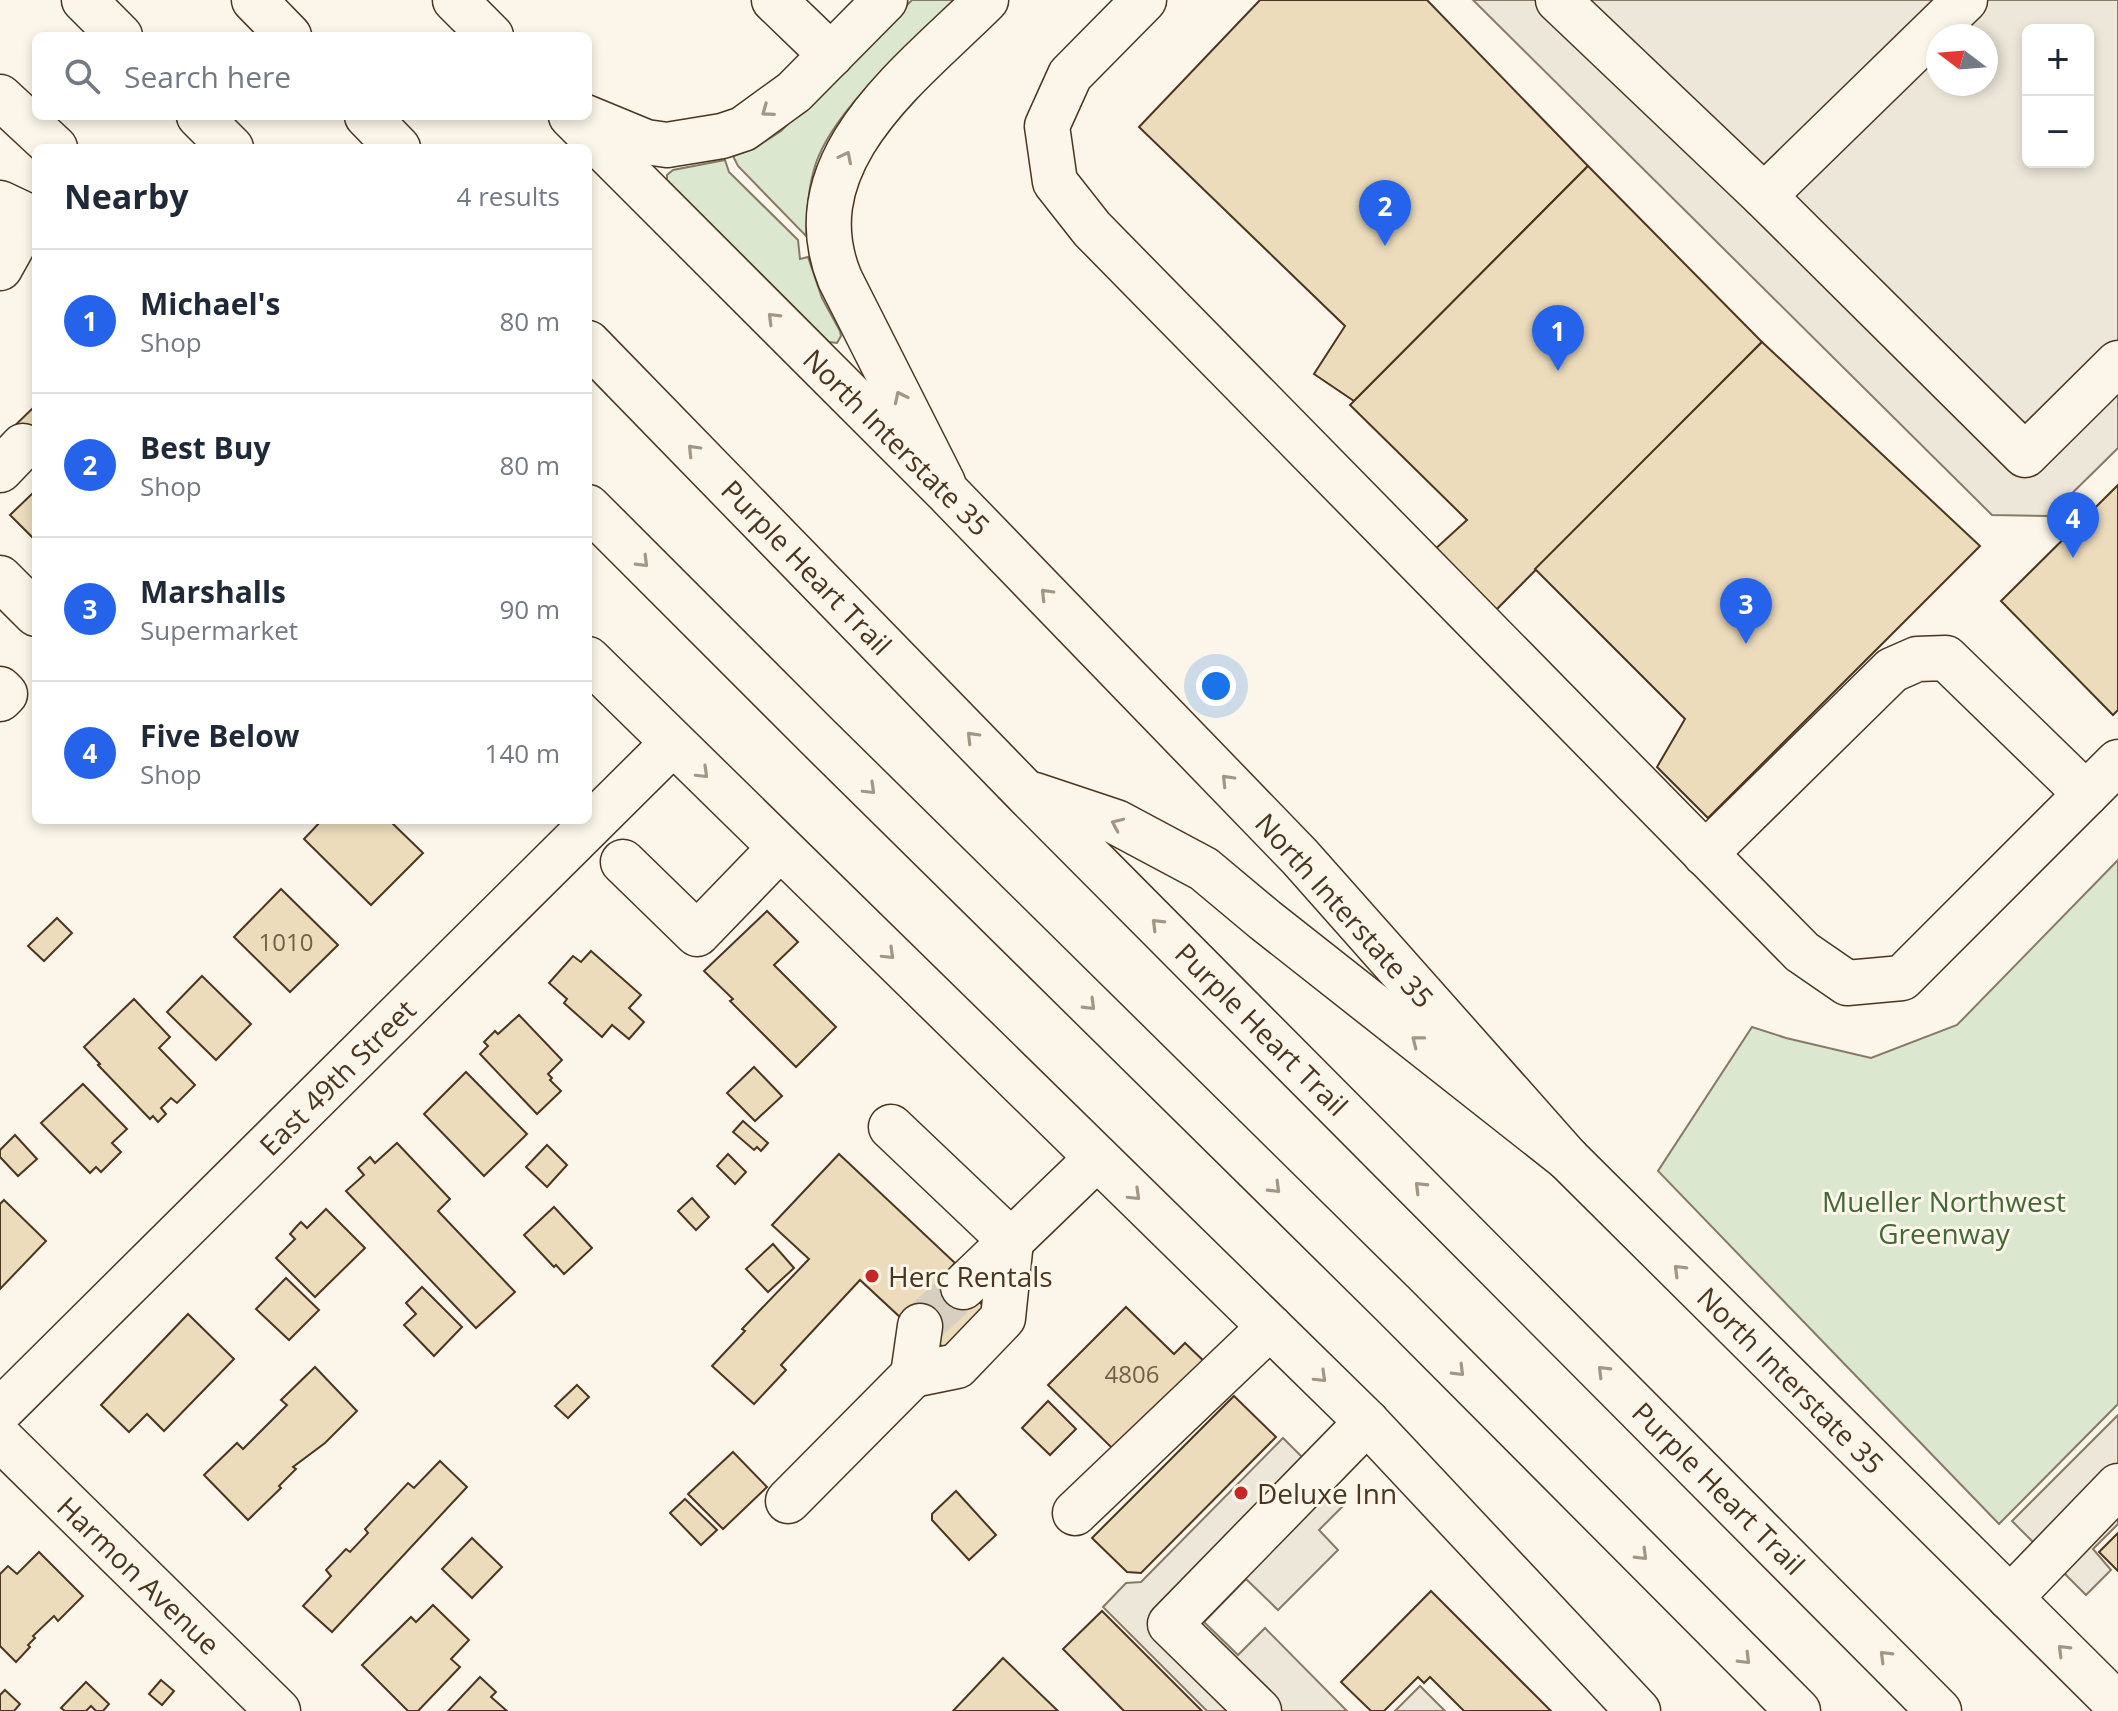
<!DOCTYPE html>
<meta charset="utf-8">
<style>
body{margin:0;font-family:"Open Sans",sans-serif;background:#f2f2f3;color:#1f2937}
.controls{position:absolute;right:24px;top:24px;display:grid;overflow:hidden;border-radius:12px;box-shadow:0 4px 12px #0003}
.controls button{width:72px;height:72px;display:grid;place-items:center;padding:0;border:0;border-bottom:2px solid #e0e1e3;background:#fff;color:#1f2937;font:40px sans-serif}
.compass{position:absolute;left:1926px;top:24px;width:72px;height:72px;border-radius:50%;background:#fff;box-shadow:0 4px 12px #0003;rotate:286deg}
.you{position:absolute;left:1216px;top:686px;width:28px;height:28px;margin:-20px;border:6px solid #fff;border-radius:50%;background:#1a73e8;box-shadow:0 0 0 12px #1a73e833}
.badge{display:grid;place-items:center;width:52px;height:52px;border-radius:50%;background:#2563eb;color:#fff;font-size:26px;font-weight:700}
.pin{position:absolute;translate:-50% -66px;filter:drop-shadow(0 2px 4px #0008)}
.pin::after{content:'';position:absolute;top:42px;width:28px;height:24px;background:inherit;clip-path:polygon(0 0,100% 0,50% 100%)}
.list{margin:0;padding:0;list-style:none}
h2{display:flex;justify-content:space-between;align-items:center;height:104px;margin:0;padding:0 32px;font-size:34px}
h2 small{font-size:26px;font-weight:400;color:#747a83}
.list li{display:grid;grid-template-columns:52px 1fr auto;gap:24px;align-items:center;box-sizing:border-box;height:144px;padding:0 32px;border-top:2px solid #e0e1e3}
.list b{display:block;font-size:30px;white-space:nowrap}
.list p{margin:0;font-size:26px;white-space:nowrap;color:#747a83}
.list em{font-size:26px;font-style:normal;color:#747a83}
.icon{flex:none;width:44px;height:44px;fill:none;stroke:currentColor;stroke-width:2;stroke-linecap:round;stroke-linejoin:round}
.map{position:relative;flex:none;width:2118px;height:1711px;overflow:hidden}
.search{position:absolute;background:#fff;box-shadow:0 4px 12px #0003;left:32px;top:32px;width:560px;height:88px;display:flex;align-items:center;gap:20px;box-sizing:border-box;padding:0 28px;border-radius:12px;color:#747a83;font-size:30px}
.panel{position:absolute;background:#fff;box-shadow:0 4px 12px #0003;left:32px;top:144px;width:560px;height:680px;border-radius:12px}
.map>svg:first-child{display:block}
</style>
<div class="map">
<svg width="2118" height="1711" viewBox="0 0 2118 1711">
<rect width="100%" height="100%" fill="#fbf6e9"/>
<g fill="#dce7d0" stroke="#887966" stroke-width="2">
<path d="M912 0H955C912 43 836 106 816 163 808 187 807 211 806 236L738 166 733 156 755 148 781 131Z"/>
<polygon points="725,160 729,172 798,240 800,259 808,257 822,298 840,331 841,336 837,343 829,342 667,180 667,175 673,170"/>
<polygon points="2118,860 2118,1404 1999,1524 1658,1171 1752,1027 1786,1038 1871,1058 1957,1025"/>
</g>
<g fill="#ede7d9" stroke="#887966" stroke-width="2" fill-rule="evenodd">
<path d="M1473 0H2118V448L2049 516 1992 515ZM2028 30H2088V162H2028ZM1938 36H1986V84H1938Z"/>
<polygon points="2118,1415 2118,1524 2093,1549 2111,1570 2086,1595 2012,1521"/>
<polygon points="1283,1438 1347,1502 1319,1530 1338,1550 1278,1610 1246,1579 1204,1622 1238,1655 1265,1628 1347,1711 1207,1711 1103,1607 1126,1583 1141,1582"/>
<polygon points="1420,1686 1445,1711 1395,1711"/>
</g>
<g fill="#ecdcbc" stroke="#4a3520" stroke-width="2">
<polygon points="1260,0 1427,0 1588,166 1354,401 1314,374 1345,326 1139,127"/>
<polygon points="1588,166 1762,342 1495,611 1433,551 1467,520 1350,405"/>
<polygon points="1762,342 1980,546 1708,818 1657,767 1685,719 1535,569"/>
<polygon points="36,405 36,454 5,435"/>
<polygon points="2118,485 2118,710 2113,715 2001,601"/>
<polygon points="36,490 36,541 10,515"/>
<polygon points="322,820 389,820 423,853 371,905 304,839"/>
<polygon points="281,889 338,945 290,992 234,937"/>
<polygon points="767,911 798,942 774,965 836,1027 796,1067 730,1001 733,999 704,971"/>
<polygon points="57,918 72,933 44,961 28,946"/>
<polygon points="591,951 641,995 629,1008 644,1022 629,1039 612,1025 602,1037 564,1003 567,999 549,983 573,956 581,962"/>
<polygon points="202,976 251,1024 216,1060 167,1012"/>
<polygon points="134,999 170,1037 159,1048 195,1085 177,1103 171,1098 161,1108 166,1114 158,1122 153,1116 150,1119 98,1065 100,1064 84,1047"/>
<polygon points="519,1015 562,1060 548,1074 552,1078 550,1080 561,1091 537,1114 480,1054 488,1046 484,1042 495,1031 498,1034"/>
<polygon points="754,1067 782,1096 755,1121 727,1093"/>
<polygon points="466,1072 527,1134 484,1176 424,1114"/>
<polygon points="83,1084 127,1129 112,1143 121,1152 101,1172 96,1167 90,1173 41,1123"/>
<polygon points="743,1121 768,1143 761,1151 757,1147 754,1150 733,1132"/>
<polygon points="15,1135 37,1159 18,1176 0,1157 0,1150"/>
<polygon points="397,1143 450,1199 438,1211 515,1292 476,1328 346,1191 364,1175 358,1168 370,1157 375,1163"/>
<polygon points="547,1145 567,1165 547,1187 526,1167"/>
<polygon points="728,1154 746,1172 735,1184 717,1166"/>
<polygon points="839,1154 955,1263 947,1272 989,1311 949,1353 906,1313 901,1318 860,1280 781,1365 786,1370 754,1404 712,1366 745,1331 742,1329 809,1259 772,1225"/>
<polygon points="692,1198 709,1217 696,1230 678,1211"/>
<polygon points="4,1200 46,1241 0,1289 0,1204"/>
<polygon points="554,1207 592,1248 564,1274 556,1265 554,1267 524,1235"/>
<polygon points="326,1209 365,1248 315,1297 276,1258 295,1239 290,1234 297,1226 301,1222 307,1228"/>
<polygon points="773,1244 794,1268 768,1292 746,1269"/>
<polygon points="286,1278 319,1310 289,1340 256,1309"/>
<polygon points="422,1287 462,1327 434,1356 404,1325 416,1314 406,1303"/>
<polygon points="1126,1307 1174,1354 1185,1343 1210,1367 1114,1450 1048,1385"/>
<polygon points="188,1314 234,1359 164,1431 147,1414 129,1432 101,1405"/>
<polygon points="315,1367 357,1411 325,1443 293,1467 296,1469 279,1486 281,1488 248,1520 204,1475 237,1443 243,1449 287,1405 281,1400"/>
<polygon points="577,1385 589,1397 568,1418 555,1406"/>
<polygon points="1234,1396 1276,1437 1141,1573 1127,1572 1092,1538"/>
<polygon points="1048,1401 1076,1429 1050,1455 1022,1428"/>
<polygon points="733,1452 767,1487 723,1529 688,1494"/>
<polygon points="440,1461 467,1487 332,1632 303,1606 331,1576 326,1570 346,1549 350,1552 368,1533 365,1529 408,1483 414,1488"/>
<polygon points="956,1491 996,1535 969,1560 932,1520 932,1514"/>
<polygon points="685,1499 717,1530 701,1545 670,1513"/>
<polygon points="2118,1533 2118,1571 2099,1552"/>
<polygon points="472,1538 502,1567 472,1598 442,1569"/>
<polygon points="39,1552 83,1596 58,1621 54,1616 33,1636 35,1638 28,1645 30,1647 16,1662 0,1646 0,1574 8,1566 17,1574"/>
<polygon points="1431,1591 1551,1711 1464,1711 1430,1677 1424,1683 1418,1677 1384,1711 1371,1711 1341,1682"/>
<polygon points="433,1605 469,1640 451,1659 460,1667 418,1711 408,1711 362,1665 411,1617 416,1622"/>
<polygon points="1102,1611 1202,1711 1124,1711 1063,1649"/>
<polygon points="1003,1658 1058,1711 953,1711"/>
<polygon points="480,1677 496,1692 491,1697 507,1711 448,1711"/>
<polygon points="161,1680 174,1691 162,1705 149,1694"/>
<polygon points="86,1682 109,1704 103,1711 96,1711 91,1706 86,1711 65,1711 61,1708"/>
<polygon points="5,1690 20,1704 14,1711 0,1711 0,1695"/>
</g>
<g fill="none" stroke-linecap="round" stroke-linejoin="round">
<polyline stroke="#d8cfc1" stroke-width="44" stroke-dasharray="44 22" stroke-linecap="butt" points="920,1326 963,1287"/>
<g stroke="#4a3520" stroke-width="47">
<g id="minor">
<polyline points="774,0 831,55"/>
<polyline points="1144,0 1070,75 1047,126 1055,182 1092,229 1802,952 1847,983 1902,978 2118,762"/>
<polyline points="1558,0 1764,196 2025,455 2118,363"/>
<polyline points="583,116 646,142 667,145 722,136 743,129 794,92 885,0"/>
<polyline points="1764,196 1965,0"/>
<polyline points="0,268 29,216"/>
<polyline points="0,470 23,446"/>
<path d="M943 483 840 279C791 160 913 73 986 0"/>
<polyline points="0,578 36,614"/>
<polyline points="0,689 5,694 0,699"/>
<polyline points="1705,854 1892,670 1917,659 1946,658 2086,794"/>
<polyline points="623,862 697,934 780,848"/>
<polyline points="891,1127 1011,1241 1097,1158"/>
<polyline points="920,1326 913,1375 957,1366 1003,1318 1011,1241 963,1287"/>
<polyline points="0,1411 673,743"/>
<polyline points="0,1438 278,1711"/>
<polyline points="788,1501 913,1375"/>
<polyline points="1075,1513 1270,1327"/>
<polyline points="2010,1598 2118,1486"/>
<polyline points="1259,1711 1170,1624 1367,1422"/>
</g>
</g>
<g stroke="#4a3520" stroke-width="47">
<g id="major">
<polyline points="455,0 491,36"/>
<polyline points="0,97 55,148"/>
<polyline points="571,116 947,492 1300,857 1567,1158 2118,1705"/>
<polyline points="0,203 36,220"/>
<polyline points="588,659 1367,1422 1638,1711"/>
</g>
</g>
<g stroke="#4a3520" stroke-width="47">
<g id="highway">
<polyline points="84,0 120,36"/>
<polyline points="254,0 289,36"/>
<polyline points="199,116 231,148"/>
<polyline points="367,116 398,148"/>
<polyline points="588,343 1026,793 1939,1711"/>
<polyline points="588,507 815,734 1394,1305 1798,1711"/>
<polyline points="1035,795 1116,822 1204,869 1265,920 1567,1158"/>
</g>
</g>
<use href="#minor" stroke="#fbf6e9" stroke-width="44"/>
<use href="#major" stroke="#fbf6e9" stroke-width="44"/>
<use href="#highway" stroke="#fbf6e9" stroke-width="44"/>
</g>
<defs><path id="oneway-chevron" d="M-2-3.5L2.5 0L-2 3.5" fill="none" stroke-width="1.6" stroke-linecap="round" stroke-linejoin="round" transform="scale(2)"/></defs>
<g stroke="#a29684">
<use href="#oneway-chevron" transform="translate(767 111) rotate(144)"/>
<use href="#oneway-chevron" transform="translate(846 157) rotate(-63)"/>
<use href="#oneway-chevron" transform="translate(773 318) rotate(-135)"/>
<use href="#oneway-chevron" transform="translate(900 397) rotate(-116)"/>
<use href="#oneway-chevron" transform="translate(693 450) rotate(-134)"/>
<use href="#oneway-chevron" transform="translate(643 562) rotate(45)"/>
<use href="#oneway-chevron" transform="translate(1046 594) rotate(-134)"/>
<use href="#oneway-chevron" transform="translate(972 737) rotate(-134)"/>
<use href="#oneway-chevron" transform="translate(703 773) rotate(44)"/>
<use href="#oneway-chevron" transform="translate(1227 780) rotate(-134)"/>
<use href="#oneway-chevron" transform="translate(870 789) rotate(44)"/>
<use href="#oneway-chevron" transform="translate(1117 824) rotate(-156)"/>
<use href="#oneway-chevron" transform="translate(1157 924) rotate(-135)"/>
<use href="#oneway-chevron" transform="translate(889 954) rotate(44)"/>
<use href="#oneway-chevron" transform="translate(1090 1005) rotate(45)"/>
<use href="#oneway-chevron" transform="translate(1417 1041) rotate(-142)"/>
<use href="#oneway-chevron" transform="translate(1420 1187) rotate(-135)"/>
<use href="#oneway-chevron" transform="translate(1275 1188) rotate(45)"/>
<use href="#oneway-chevron" transform="translate(1135 1195) rotate(44)"/>
<use href="#oneway-chevron" transform="translate(1679 1270) rotate(-135)"/>
<use href="#oneway-chevron" transform="translate(1459 1371) rotate(45)"/>
<use href="#oneway-chevron" transform="translate(1603 1371) rotate(-135)"/>
<use href="#oneway-chevron" transform="translate(1321 1377) rotate(44)"/>
<use href="#oneway-chevron" transform="translate(1642 1555) rotate(45)"/>
<use href="#oneway-chevron" transform="translate(2063 1650) rotate(-135)"/>
<use href="#oneway-chevron" transform="translate(1885 1656) rotate(-135)"/>
<use href="#oneway-chevron" transform="translate(1745 1659) rotate(45)"/>
</g>
<g fill="#c62828" stroke="#fbf6e9" stroke-width="3">
<circle cx="872" cy="1276" r="8"/>
<circle cx="1241" cy="1493" r="8"/>
</g>
<g text-anchor="middle" dominant-baseline="central" stroke-width="6" stroke-linejoin="round" paint-order="stroke">
<g font-size="24" fill="#725f47">
<text x="286" y="941">1010</text>
<text x="1132" y="1373">4806</text>
</g>
<g font-size="28" fill="#4a3520" stroke="#fbf6e9">
<text transform="translate(897 442) rotate(45)">North Interstate 35</text>
<text transform="translate(807 567) rotate(46)">Purple Heart Trail</text>
<text transform="translate(1345 910) rotate(48)">North Interstate 35</text>
<text transform="translate(1262 1029) rotate(45)">Purple Heart Trail</text>
<text transform="translate(337 1077) rotate(-45)">East 49th Street</text>
<text transform="translate(1791 1380) rotate(45)">North Interstate 35</text>
<text transform="translate(1719 1488) rotate(45)">Purple Heart Trail</text>
<text transform="translate(139 1575) rotate(44)">Harmon Avenue</text>
</g>
<g font-size="28" fill="#436837" stroke="#fbf6e9">
<text x="1944" y="1201">Mueller Northwest<tspan x="1944" dy="32">Greenway</tspan></text>
</g>
<g font-size="28" fill="#4a3520" stroke="#fbf6e9" text-anchor="start">
<text x="888" y="1276">Herc Rentals</text>
<text x="1257" y="1493">Deluxe Inn</text>
</g>
</g>
</svg>
<div class="controls">
<button>+</button>
<button>−</button>
</div>
<svg class="compass" viewBox="-18 -18 36 36"><path d="M0-13l5 13h-10z" fill="#e53935"/><path d="M0 13l5-13h-10z" fill="#747a83"/></svg>
<div class="you"></div>
<div class="pin badge" style="left:1558px;top:371px">1</div>
<div class="pin badge" style="left:1385px;top:246px">2</div>
<div class="pin badge" style="left:1746px;top:644px">3</div>
<div class="pin badge" style="left:2073px;top:558px">4</div>
<div class="search"><svg class="icon" aria-label="search" viewBox="0 0 24 24"><circle cx="10" cy="10" r="6"/><path d="M15 15l6 6"/></svg>Search here</div>
<section class="panel">
<h2>Nearby<small>4 results</small></h2>
<ul class="list">
<li><span class="badge">1</span><div><b>Michael's</b><p>Shop</p></div><em>80 m</em></li>
<li><span class="badge">2</span><div><b>Best Buy</b><p>Shop</p></div><em>80 m</em></li>
<li><span class="badge">3</span><div><b>Marshalls</b><p>Supermarket</p></div><em>90 m</em></li>
<li><span class="badge">4</span><div><b>Five Below</b><p>Shop</p></div><em>140 m</em></li>
</ul>
</section>
</div>
